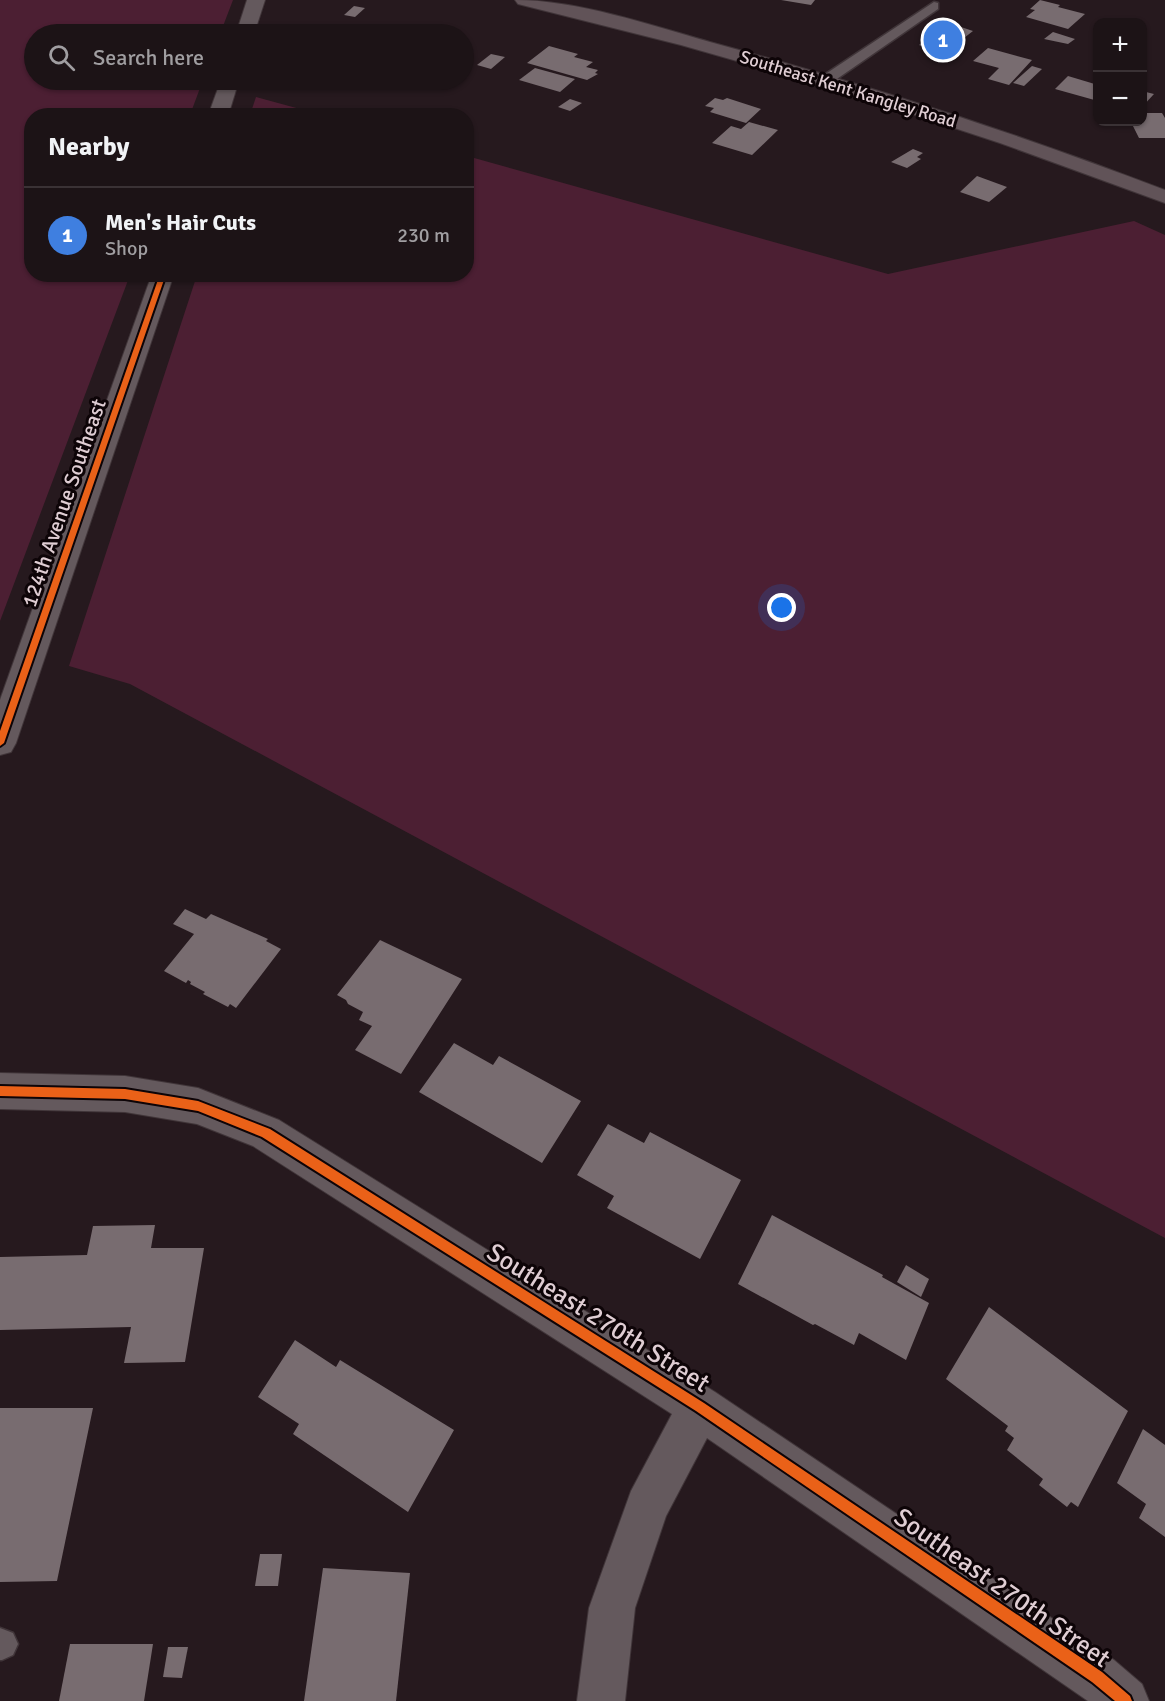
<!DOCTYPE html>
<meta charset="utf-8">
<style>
body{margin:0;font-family:Signika,sans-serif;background:#251c1f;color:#f1f3f6}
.controls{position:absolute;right:18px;top:18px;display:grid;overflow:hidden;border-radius:12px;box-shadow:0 2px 4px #0004}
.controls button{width:54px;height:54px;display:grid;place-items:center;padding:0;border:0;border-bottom:2px solid #3a3235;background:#1c1316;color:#f1f3f6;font:30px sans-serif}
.you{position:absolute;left:782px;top:608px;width:21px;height:21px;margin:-15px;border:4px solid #fff;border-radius:50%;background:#1a73e8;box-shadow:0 0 0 9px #1a73e833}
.badge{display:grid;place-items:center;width:39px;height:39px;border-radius:50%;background:#db2777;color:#fff;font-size:20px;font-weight:700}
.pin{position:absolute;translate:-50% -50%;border:3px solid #fff;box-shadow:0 2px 6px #0006}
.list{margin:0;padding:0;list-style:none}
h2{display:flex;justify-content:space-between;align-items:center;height:78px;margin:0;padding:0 24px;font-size:26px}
h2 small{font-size:20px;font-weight:400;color:#a09ea1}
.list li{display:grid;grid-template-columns:39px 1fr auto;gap:18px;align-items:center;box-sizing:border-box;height:96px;padding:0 24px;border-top:2px solid #3a3235}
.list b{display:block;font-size:22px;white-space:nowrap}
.list p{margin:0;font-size:20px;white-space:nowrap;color:#a09ea1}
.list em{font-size:20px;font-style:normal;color:#a09ea1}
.icon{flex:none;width:33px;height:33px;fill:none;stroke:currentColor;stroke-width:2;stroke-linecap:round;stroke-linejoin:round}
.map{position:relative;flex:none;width:1165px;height:1701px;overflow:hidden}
.search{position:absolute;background:#1c1316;box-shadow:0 2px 4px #0004;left:24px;top:24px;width:450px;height:66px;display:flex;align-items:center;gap:15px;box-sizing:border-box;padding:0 21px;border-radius:33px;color:#a09ea1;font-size:22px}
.panel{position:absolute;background:#1c1316;box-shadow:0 2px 4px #0004;left:24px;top:108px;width:450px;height:174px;border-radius:24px}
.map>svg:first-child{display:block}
</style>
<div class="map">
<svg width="1165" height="1701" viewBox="0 0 1165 1701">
<rect width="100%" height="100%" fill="#26191e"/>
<g fill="#4c1f33">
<polygon points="0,0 233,0 220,34 34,34 34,80 203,80 190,115 32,116 32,274 130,275 0,621"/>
<polygon points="256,97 322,115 250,115"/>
<polygon points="467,156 888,274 1134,221 1165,235 1165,1238 130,684 69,666 197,275 466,274"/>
</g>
<g fill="#786c70">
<polygon points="781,0 815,0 811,5"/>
<polygon points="1040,0 1060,5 1058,7 1085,14 1068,29 1026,17 1035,10 1030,9"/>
<polygon points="354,6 365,8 355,17 344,15"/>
<polygon points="940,27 956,31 961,27 973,31 946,52 934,51 919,45"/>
<polygon points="342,29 360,31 358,34 336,34"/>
<polygon points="1053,32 1075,39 1068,44 1044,39"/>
<polygon points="549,46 578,54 574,57 593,62 586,67 598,70 595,73 598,74 587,80 527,63"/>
<polygon points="988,48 1032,60 1009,85 988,79 999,68 973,61"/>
<polygon points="491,54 505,57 491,69 477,65"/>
<polygon points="1032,66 1042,69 1024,86 1013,83"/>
<polygon points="535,68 575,79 560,92 519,80"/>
<polygon points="1068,76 1098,85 1098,101 1055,89"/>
<polygon points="330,80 364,80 362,83"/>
<polygon points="1142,91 1154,94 1142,107"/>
<polygon points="715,98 723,100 727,98 761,109 746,123 710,112 714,108 705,106"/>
<polygon points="570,99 582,103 570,111 558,107"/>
<polygon points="1142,113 1162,113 1165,118 1165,138 1139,138 1132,124 1142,124"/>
<polygon points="749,122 778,130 752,155 712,143 731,126 741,129"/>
<polygon points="913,149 923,153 917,157 921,159 907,168 891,162"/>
<polygon points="977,176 1007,187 989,202 960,192"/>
<polygon points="185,909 206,919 211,914 268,939 266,941 281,949 236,1008 230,1004 228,1007 203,994 205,992 190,984 191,982 188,980 186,983 164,971 194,934 173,924"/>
<polygon points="380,940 462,979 401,1074 355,1050 372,1026 359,1020 363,1012 348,1004 346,1000 337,995"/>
<polygon points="454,1043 493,1065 499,1056 581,1101 542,1163 419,1092"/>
<polygon points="608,1124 644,1143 650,1132 741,1180 700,1259 607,1208 614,1196 577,1175"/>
<polygon points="772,1215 883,1275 882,1277 929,1303 906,1360 859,1333 854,1345 815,1324 813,1325 738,1284"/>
<polygon points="155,1225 151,1248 204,1248 185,1362 124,1363 131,1327 0,1330 0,1257 87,1255 93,1226"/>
<polygon points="906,1265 929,1279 921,1297 897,1282"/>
<polygon points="989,1307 1128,1411 1078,1507 1071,1502 1067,1507 1039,1485 1043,1479 1007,1450 1014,1438 1005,1431 1008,1426 946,1379"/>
<polygon points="295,1340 336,1367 340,1360 454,1430 408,1512 293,1434 299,1424 258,1397"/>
<polygon points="0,1408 93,1408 57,1581 0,1582"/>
<polygon points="1143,1429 1165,1445 1165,1537 1139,1518 1146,1504 1117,1483"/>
<polygon points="260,1554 282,1554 278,1586 255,1586"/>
<polygon points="323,1568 410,1573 396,1701 304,1701"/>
<polygon points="70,1644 153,1644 144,1701 59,1701"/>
<polygon points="168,1647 188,1647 182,1678 163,1677"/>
</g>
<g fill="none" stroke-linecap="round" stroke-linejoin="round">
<g stroke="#403539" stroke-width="3">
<g id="service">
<polygon points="934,2 938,3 938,9 831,83 821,83 820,80 821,77"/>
<polygon points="0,1628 13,1633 18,1644 13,1655 2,1660 0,1660"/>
</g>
</g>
<g stroke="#403539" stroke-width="2">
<polygon id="minor" points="0,1073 125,1076 198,1088 279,1120 715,1392 1114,1660 1142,1684 1149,1701 1088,1701 707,1438 666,1516 635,1608 625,1701 577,1701 589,1608 631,1491 672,1414 253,1146 197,1124 125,1112 0,1109"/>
</g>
<g stroke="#403539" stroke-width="2">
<g id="tertiary">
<polygon points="247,0 265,0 254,34 236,34"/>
<polygon points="221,80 239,80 228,116 208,116"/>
<polygon points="152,274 174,274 16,743 11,752 0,755 0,700"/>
</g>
</g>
<g stroke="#403539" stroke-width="2">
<path id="primary" d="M515 0C577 0 650 25 710 42 865 84 1016 133 1165 190V203L1000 143 842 91 681 45 518 4Z"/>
</g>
<use href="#service" fill="#64595d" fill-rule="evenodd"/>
<use href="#minor" fill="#64595d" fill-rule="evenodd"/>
<use href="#tertiary" fill="#64595d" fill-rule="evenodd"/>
<use href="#primary" fill="#615358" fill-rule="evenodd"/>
<g stroke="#0d0407" stroke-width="4">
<g id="cycleway">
<polygon points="160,274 166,274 4,743 0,746 0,731"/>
<polygon points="0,1086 125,1089 198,1101 270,1129 704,1403 1102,1672 1130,1696 1132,1701 1115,1701 1092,1682 696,1411 262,1137 198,1111 125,1099 0,1096"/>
</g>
</g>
<use href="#cycleway" fill="#ea6118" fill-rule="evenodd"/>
</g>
<g text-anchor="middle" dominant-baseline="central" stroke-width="6" stroke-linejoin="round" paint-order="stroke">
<g font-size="18" fill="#dfcdd3" stroke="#0d0407">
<text transform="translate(848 89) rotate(17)">Southeast Kent Kangley Road</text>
</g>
<g font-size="21" fill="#dfcdd3" stroke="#0d0407">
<text transform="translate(64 503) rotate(-71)">124th Avenue Southeast</text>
</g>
<g font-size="26" fill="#dfcdd3" stroke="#0d0407">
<text transform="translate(598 1318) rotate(32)">Southeast 270th Street</text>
<text transform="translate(1002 1588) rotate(35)">Southeast 270th Street</text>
</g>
</g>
</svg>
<div class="controls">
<button>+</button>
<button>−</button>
</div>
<div class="you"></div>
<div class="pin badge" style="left:943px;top:40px;background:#3f7fe0">1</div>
<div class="search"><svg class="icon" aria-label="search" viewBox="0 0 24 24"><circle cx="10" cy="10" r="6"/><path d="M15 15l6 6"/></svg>Search here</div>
<section class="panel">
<h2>Nearby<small></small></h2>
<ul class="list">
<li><span class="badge" style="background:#3f7fe0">1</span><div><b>Men's Hair Cuts</b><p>Shop</p></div><em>230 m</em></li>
</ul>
</section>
</div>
